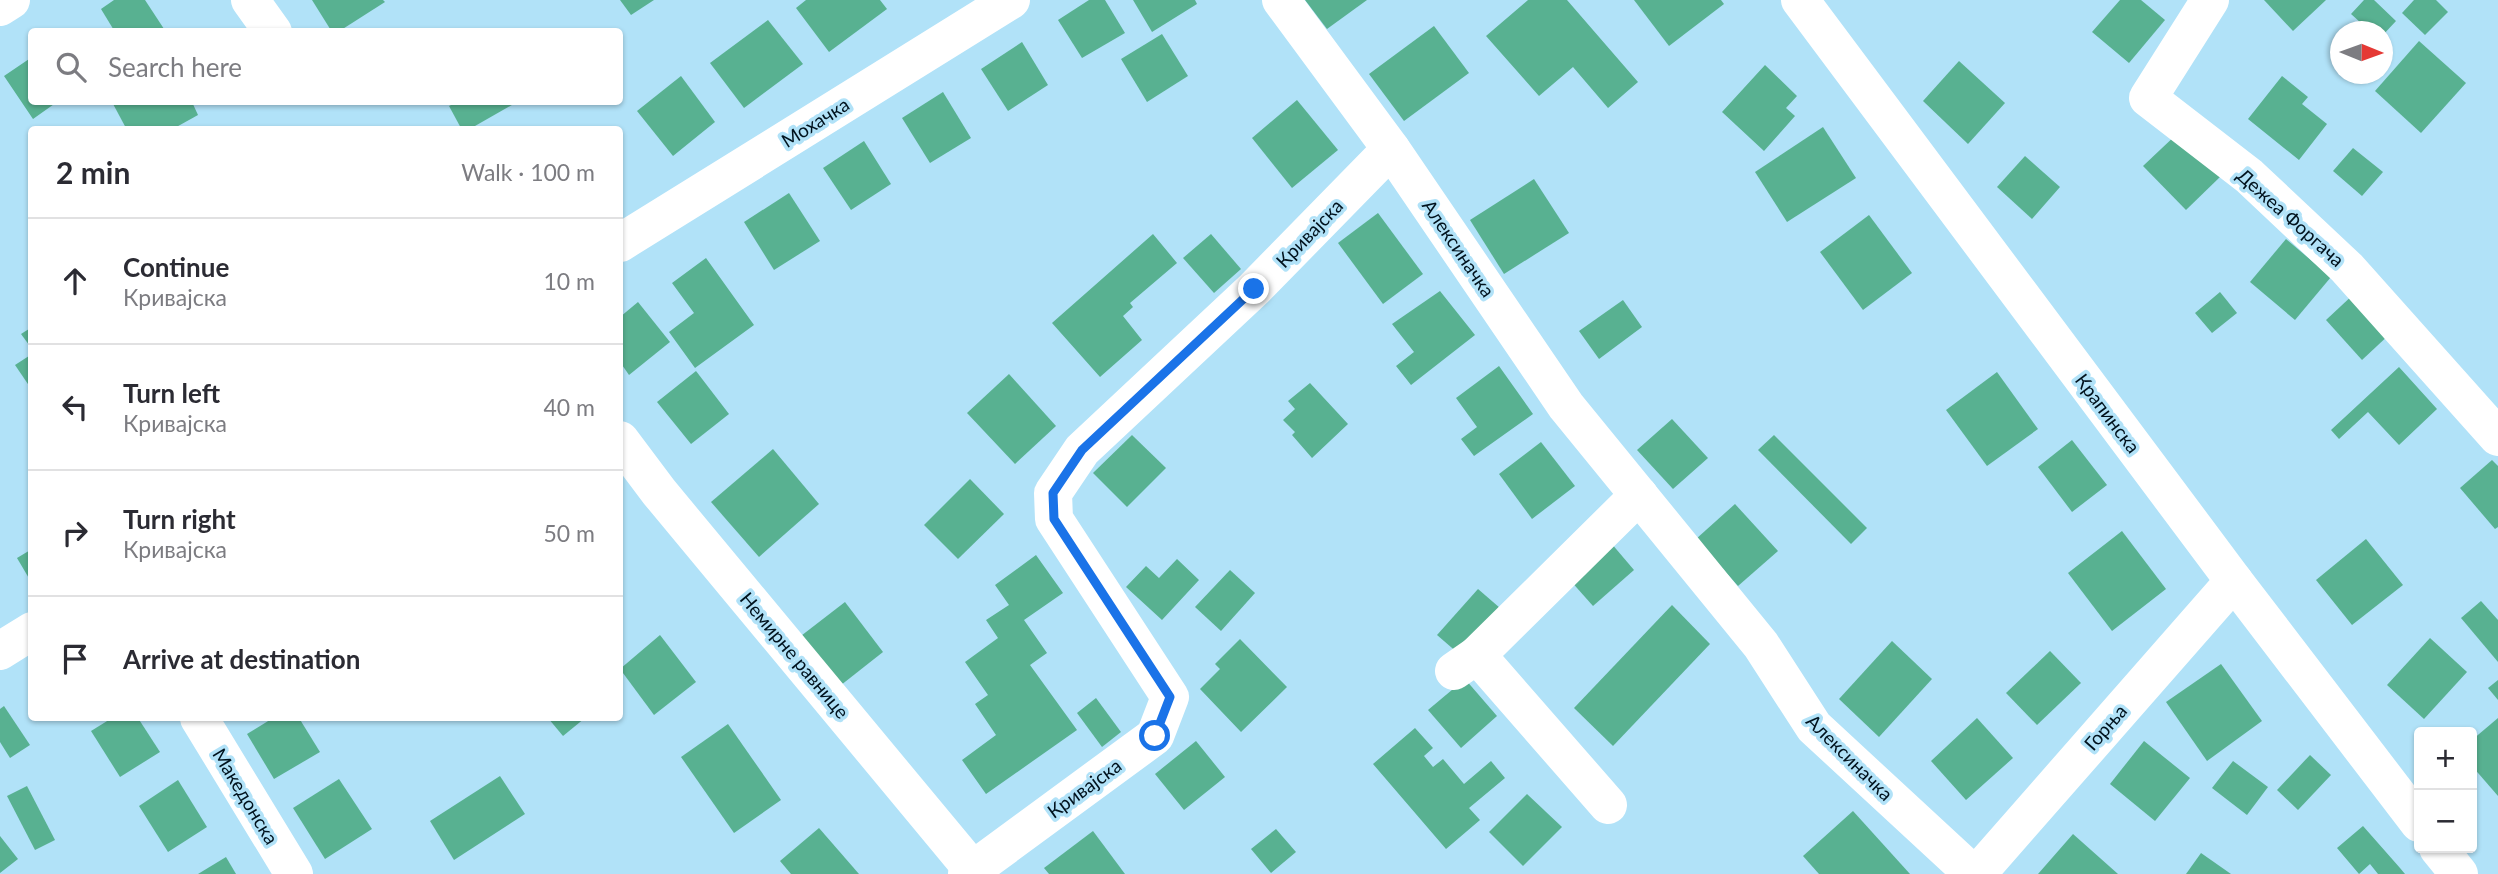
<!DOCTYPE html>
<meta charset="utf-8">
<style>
body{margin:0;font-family:Lato,sans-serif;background:#f7f7f7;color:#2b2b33}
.controls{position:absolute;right:21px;bottom:21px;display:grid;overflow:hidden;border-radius:7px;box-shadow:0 2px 5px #0004}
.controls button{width:63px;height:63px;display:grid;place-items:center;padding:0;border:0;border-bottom:2px solid #e1e1e2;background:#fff;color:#2b2b33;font:35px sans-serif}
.compass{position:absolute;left:2330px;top:21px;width:63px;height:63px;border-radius:50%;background:#fff;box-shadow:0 2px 5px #0004;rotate:91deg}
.stop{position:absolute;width:21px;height:21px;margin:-16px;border:5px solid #1a73e8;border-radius:50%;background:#fff}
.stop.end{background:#1a73e8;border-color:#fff;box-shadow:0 2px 7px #0008}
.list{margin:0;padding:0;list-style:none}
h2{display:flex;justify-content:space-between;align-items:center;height:91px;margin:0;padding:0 28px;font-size:30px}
h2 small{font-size:23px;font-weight:400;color:#7c7c81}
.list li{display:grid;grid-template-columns:46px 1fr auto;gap:21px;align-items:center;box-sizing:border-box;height:126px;padding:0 28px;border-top:2px solid #e1e1e2}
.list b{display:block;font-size:26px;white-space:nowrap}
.list p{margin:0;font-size:23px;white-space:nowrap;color:#7c7c81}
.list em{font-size:23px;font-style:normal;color:#7c7c81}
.icon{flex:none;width:38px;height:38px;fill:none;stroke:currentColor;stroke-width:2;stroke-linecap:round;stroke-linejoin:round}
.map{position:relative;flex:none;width:2498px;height:874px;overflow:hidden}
.search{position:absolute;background:#fff;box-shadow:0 2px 5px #0004;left:28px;top:28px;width:595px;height:77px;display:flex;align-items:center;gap:18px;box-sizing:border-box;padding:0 24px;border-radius:7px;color:#7c7c81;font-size:26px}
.panel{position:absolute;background:#fff;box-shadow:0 2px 5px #0004;left:28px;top:126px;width:595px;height:595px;border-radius:7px}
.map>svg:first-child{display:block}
</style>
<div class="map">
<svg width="2498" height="874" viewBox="0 0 2498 874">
<rect width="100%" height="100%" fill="#b1e2f8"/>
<g fill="#58b191">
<polygon points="114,0 145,0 166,32 115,32 101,9"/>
<polygon points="312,0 383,0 385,2 338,32 332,32"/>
<polygon points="620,0 654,0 631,15"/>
<polygon points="806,0 880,0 887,9 829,52 796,8"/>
<polygon points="1089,0 1105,0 1125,33 1082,58 1058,20"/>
<polygon points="1133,0 1195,0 1197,4 1152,32"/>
<polygon points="1305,0 1367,0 1327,29"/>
<polygon points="1528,0 1567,0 1638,82 1608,108 1573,67 1539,96 1486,36"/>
<polygon points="1634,0 1721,0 1724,4 1669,46"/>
<polygon points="2120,0 2141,0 2165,20 2129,63 2092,32"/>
<polygon points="2264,0 2326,0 2293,31"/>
<polygon points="2364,0 2374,0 2396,21 2382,36 2382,32 2353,32 2361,23 2351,14"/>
<polygon points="2414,0 2436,0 2448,12 2425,35 2402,13"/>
<polygon points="768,20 803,64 744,108 710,63"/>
<polygon points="1434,26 1469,73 1404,121 1369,74"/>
<polygon points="1162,34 1188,76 1147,102 1121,59"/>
<polygon points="2419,41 2466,83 2421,133 2375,91"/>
<polygon points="1022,42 1048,85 1008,111 981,69"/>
<polygon points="32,57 32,102 57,102 33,119 4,76"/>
<polygon points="1959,61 2005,103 1968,144 1923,101"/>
<polygon points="1765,65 1797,96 1786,108 1795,116 1764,151 1722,112"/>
<polygon points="681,76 715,122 673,156 637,111"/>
<polygon points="2282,76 2308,97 2302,104 2327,124 2299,160 2248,119"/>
<polygon points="943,92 971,138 930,163 902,118"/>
<polygon points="1297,100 1338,150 1292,188 1252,138"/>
<polygon points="112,102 192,102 198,115 171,130 127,130"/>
<polygon points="457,102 517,102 468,130 462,130 449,106"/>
<polygon points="1823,127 1856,178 1787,222 1755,172"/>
<polygon points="2179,132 2221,176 2186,210 2143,166"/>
<polygon points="864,141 891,184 851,210 823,168"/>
<polygon points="2353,148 2383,172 2362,196 2333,171"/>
<polygon points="2025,156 2060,187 2032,219 1997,187"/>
<polygon points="1534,179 1569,233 1504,274 1470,220"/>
<polygon points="789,193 820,241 774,270 744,222"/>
<polygon points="1378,213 1423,274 1383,304 1338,243"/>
<polygon points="1869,215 1912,273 1863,310 1820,252"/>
<polygon points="1153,234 1177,263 1130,303 1133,307 1123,316 1142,340 1100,377 1052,323"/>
<polygon points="1211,234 1241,269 1214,293 1183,258"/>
<polygon points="2286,239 2331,277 2295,320 2250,282"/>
<polygon points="706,258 754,325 695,368 669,332 694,313 672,283"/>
<polygon points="1440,291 1475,335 1411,385 1396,366 1414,352 1392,324"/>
<polygon points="2220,292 2237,313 2212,333 2195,313"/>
<polygon points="2356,292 2392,332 2362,360 2326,320"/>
<polygon points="1623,300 1642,327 1599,359 1579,331"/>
<polygon points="638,302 670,342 629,375 620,362 620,317"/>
<polygon points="32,327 32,349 21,334"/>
<polygon points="32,354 32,390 15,365"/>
<polygon points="1499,366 1533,414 1474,456 1461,439 1477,427 1456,398"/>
<polygon points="2399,367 2437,409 2399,445 2368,412 2339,439 2331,430"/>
<polygon points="696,371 729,414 691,444 657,402"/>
<polygon points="1997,372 2038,429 1987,466 1946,410"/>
<polygon points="1009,374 1056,426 1015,464 967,413"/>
<polygon points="1310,383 1348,424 1312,458 1292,435 1295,432 1283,420 1295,409 1288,401"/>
<polygon points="1672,419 1708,458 1673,489 1637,450"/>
<polygon points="1132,435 1166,468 1127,507 1093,473"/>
<polygon points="1774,435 1867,528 1851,544 1758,450"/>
<polygon points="2072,440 2107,485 2072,512 2038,467"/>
<polygon points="1541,442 1575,486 1532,519 1499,474"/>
<polygon points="773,449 819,504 759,557 711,502"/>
<polygon points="2492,460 2498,466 2498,527 2495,529 2460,488"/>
<polygon points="970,479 1004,514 958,559 924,525"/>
<polygon points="1735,504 1778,551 1738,586 1696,539"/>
<polygon points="2122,531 2166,589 2112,631 2068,573"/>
<polygon points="2366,539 2403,585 2352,625 2316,580"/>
<polygon points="1611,543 1634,570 1593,606 1569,579"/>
<polygon points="32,549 32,579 30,580 17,558"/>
<polygon points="1036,555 1063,593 1024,620 1047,653 1030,665 1077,730 986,794 962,760 996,735 975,704 988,695 965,662 998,638 986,620 1009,605 995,585"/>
<polygon points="1177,559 1199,580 1162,620 1126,587 1146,566 1159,578"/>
<polygon points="1230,570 1255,593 1221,631 1195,607"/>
<polygon points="1478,589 1500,608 1459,654 1437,635"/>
<polygon points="2481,601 2498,620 2498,662 2461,618"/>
<polygon points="845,602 883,652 836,689 797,639"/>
<polygon points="1672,605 1710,644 1613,746 1574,708"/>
<polygon points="660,635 696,682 654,715 620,669"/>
<polygon points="2430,638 2467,672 2424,719 2387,685"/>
<polygon points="1240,639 1287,687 1241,732 1200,689 1220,669 1215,664"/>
<polygon points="1892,641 1932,679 1879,737 1839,699"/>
<polygon points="2050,651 2081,683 2037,725 2006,693"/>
<polygon points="2221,664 2262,721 2207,761 2166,702"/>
<polygon points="1465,679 1497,716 1461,748 1428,710"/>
<polygon points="2498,680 2498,700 2488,688"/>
<polygon points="1096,698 1121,732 1102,747 1077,713"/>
<polygon points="4,706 30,745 10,758 0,742 0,709"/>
<polygon points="112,718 138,718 160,752 120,777 91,731"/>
<polygon points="273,718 299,718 320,752 274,779 247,734"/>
<polygon points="548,718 585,718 563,736"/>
<polygon points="1977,718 2013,758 1966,800 1931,761"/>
<polygon points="2498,718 2498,796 2472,766 2472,740"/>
<polygon points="728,724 781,800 734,833 681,757"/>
<polygon points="1415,728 1433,748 1424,756 1433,767 1443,759 1464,784 1491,761 1505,778 1469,808 1480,820 1446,849 1373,764"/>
<polygon points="1196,741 1225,777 1184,810 1155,774"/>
<polygon points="2144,741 2190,778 2155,821 2110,784"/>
<polygon points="2310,755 2331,775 2298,810 2277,790"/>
<polygon points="2233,761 2268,787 2247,815 2212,788"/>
<polygon points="500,776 525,814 454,860 430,821"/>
<polygon points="339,779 372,829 325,859 293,808"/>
<polygon points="178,780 207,827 168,852 139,806"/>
<polygon points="27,786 55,840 35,850 7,796"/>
<polygon points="1527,794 1562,827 1523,866 1489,832"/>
<polygon points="1853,811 1910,874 1819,874 1803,856"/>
<polygon points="2363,826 2400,868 2405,874 2378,874 2370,864 2359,874 2337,848"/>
<polygon points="819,828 859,874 791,874 780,861"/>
<polygon points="1276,829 1296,852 1271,873 1251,849"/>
<polygon points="1093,831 1125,874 1049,874 1044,868"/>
<polygon points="2073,834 2118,874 2038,874"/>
<polygon points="0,836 18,859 0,873"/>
<polygon points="2201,853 2231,874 2186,874"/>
<polygon points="226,857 236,874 198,874"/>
</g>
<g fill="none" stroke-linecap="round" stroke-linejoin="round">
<g stroke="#fff" stroke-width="38">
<polyline points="250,0 273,32"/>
<polyline points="1281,0 1391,149 1566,406 1761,645 1814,727 1973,874"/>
<polyline points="1800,0 2234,581 2419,823"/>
<polyline points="2210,0 2148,98 2249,176 2347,268 2498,437"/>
<polyline points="0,7 11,0"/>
<polyline points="620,243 1011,0"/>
<polyline points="620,440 659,492 972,869"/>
<polyline points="0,651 32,631"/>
<polyline points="1477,655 1608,805"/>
<polyline points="1454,671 1477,655 1639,495"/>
<polyline points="199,718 294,874"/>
<polyline points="2438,848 2459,874"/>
<polyline points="967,874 1155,736 1170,697 1054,519 1053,493 1082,450 1254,289 1391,149"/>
<polyline points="1977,874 2234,581"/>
</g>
</g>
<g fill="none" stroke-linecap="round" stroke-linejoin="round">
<polyline stroke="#1a73e8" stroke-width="9" points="1155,736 1170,697 1054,519 1053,493 1082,450 1254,289"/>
</g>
<g text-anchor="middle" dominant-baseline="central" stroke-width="7" stroke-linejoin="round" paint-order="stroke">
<g font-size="19" fill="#00121d" stroke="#b1e2f8">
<text transform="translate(815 122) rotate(-32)">Мохачка</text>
<text transform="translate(2291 217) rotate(42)">Дежеа Форгача</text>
<text transform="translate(1309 233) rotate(-46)">Кривајска</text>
<text transform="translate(1459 248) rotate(56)">Алексиначка</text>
<text transform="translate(2108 413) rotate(53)">Крапинска</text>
<text transform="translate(795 655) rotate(50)">Немирне равнице</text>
<text transform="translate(2105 727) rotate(-49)">Горња</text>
<text transform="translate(1850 757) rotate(45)">Алексиначка</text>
<text transform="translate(1084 788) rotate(-36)">Кривајска</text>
<text transform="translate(246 796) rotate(59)">Македонска</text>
</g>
</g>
</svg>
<div class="controls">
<button>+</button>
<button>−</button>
</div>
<svg class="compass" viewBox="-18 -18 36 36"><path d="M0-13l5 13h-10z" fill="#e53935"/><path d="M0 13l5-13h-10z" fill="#7c7c81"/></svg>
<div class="stop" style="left:1155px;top:736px"></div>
<div class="stop end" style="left:1254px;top:289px"></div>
<div class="search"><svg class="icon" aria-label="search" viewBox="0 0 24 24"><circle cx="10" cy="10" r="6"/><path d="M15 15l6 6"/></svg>Search here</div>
<section class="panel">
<h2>2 min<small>Walk · 100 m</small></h2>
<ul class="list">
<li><svg class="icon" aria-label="ahead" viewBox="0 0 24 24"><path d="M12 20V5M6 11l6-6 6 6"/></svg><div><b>Continue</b><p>Кривајска</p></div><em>10 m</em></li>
<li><svg class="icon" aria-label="left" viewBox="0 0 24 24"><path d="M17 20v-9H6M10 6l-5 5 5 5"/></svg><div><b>Turn left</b><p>Кривајска</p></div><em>40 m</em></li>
<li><svg class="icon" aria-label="right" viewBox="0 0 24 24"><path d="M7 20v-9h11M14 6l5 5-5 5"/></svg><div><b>Turn right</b><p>Кривајска</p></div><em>50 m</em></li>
<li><svg class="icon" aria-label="arrive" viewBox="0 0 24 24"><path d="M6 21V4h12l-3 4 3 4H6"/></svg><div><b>Arrive at destination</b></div></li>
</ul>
</section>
</div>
